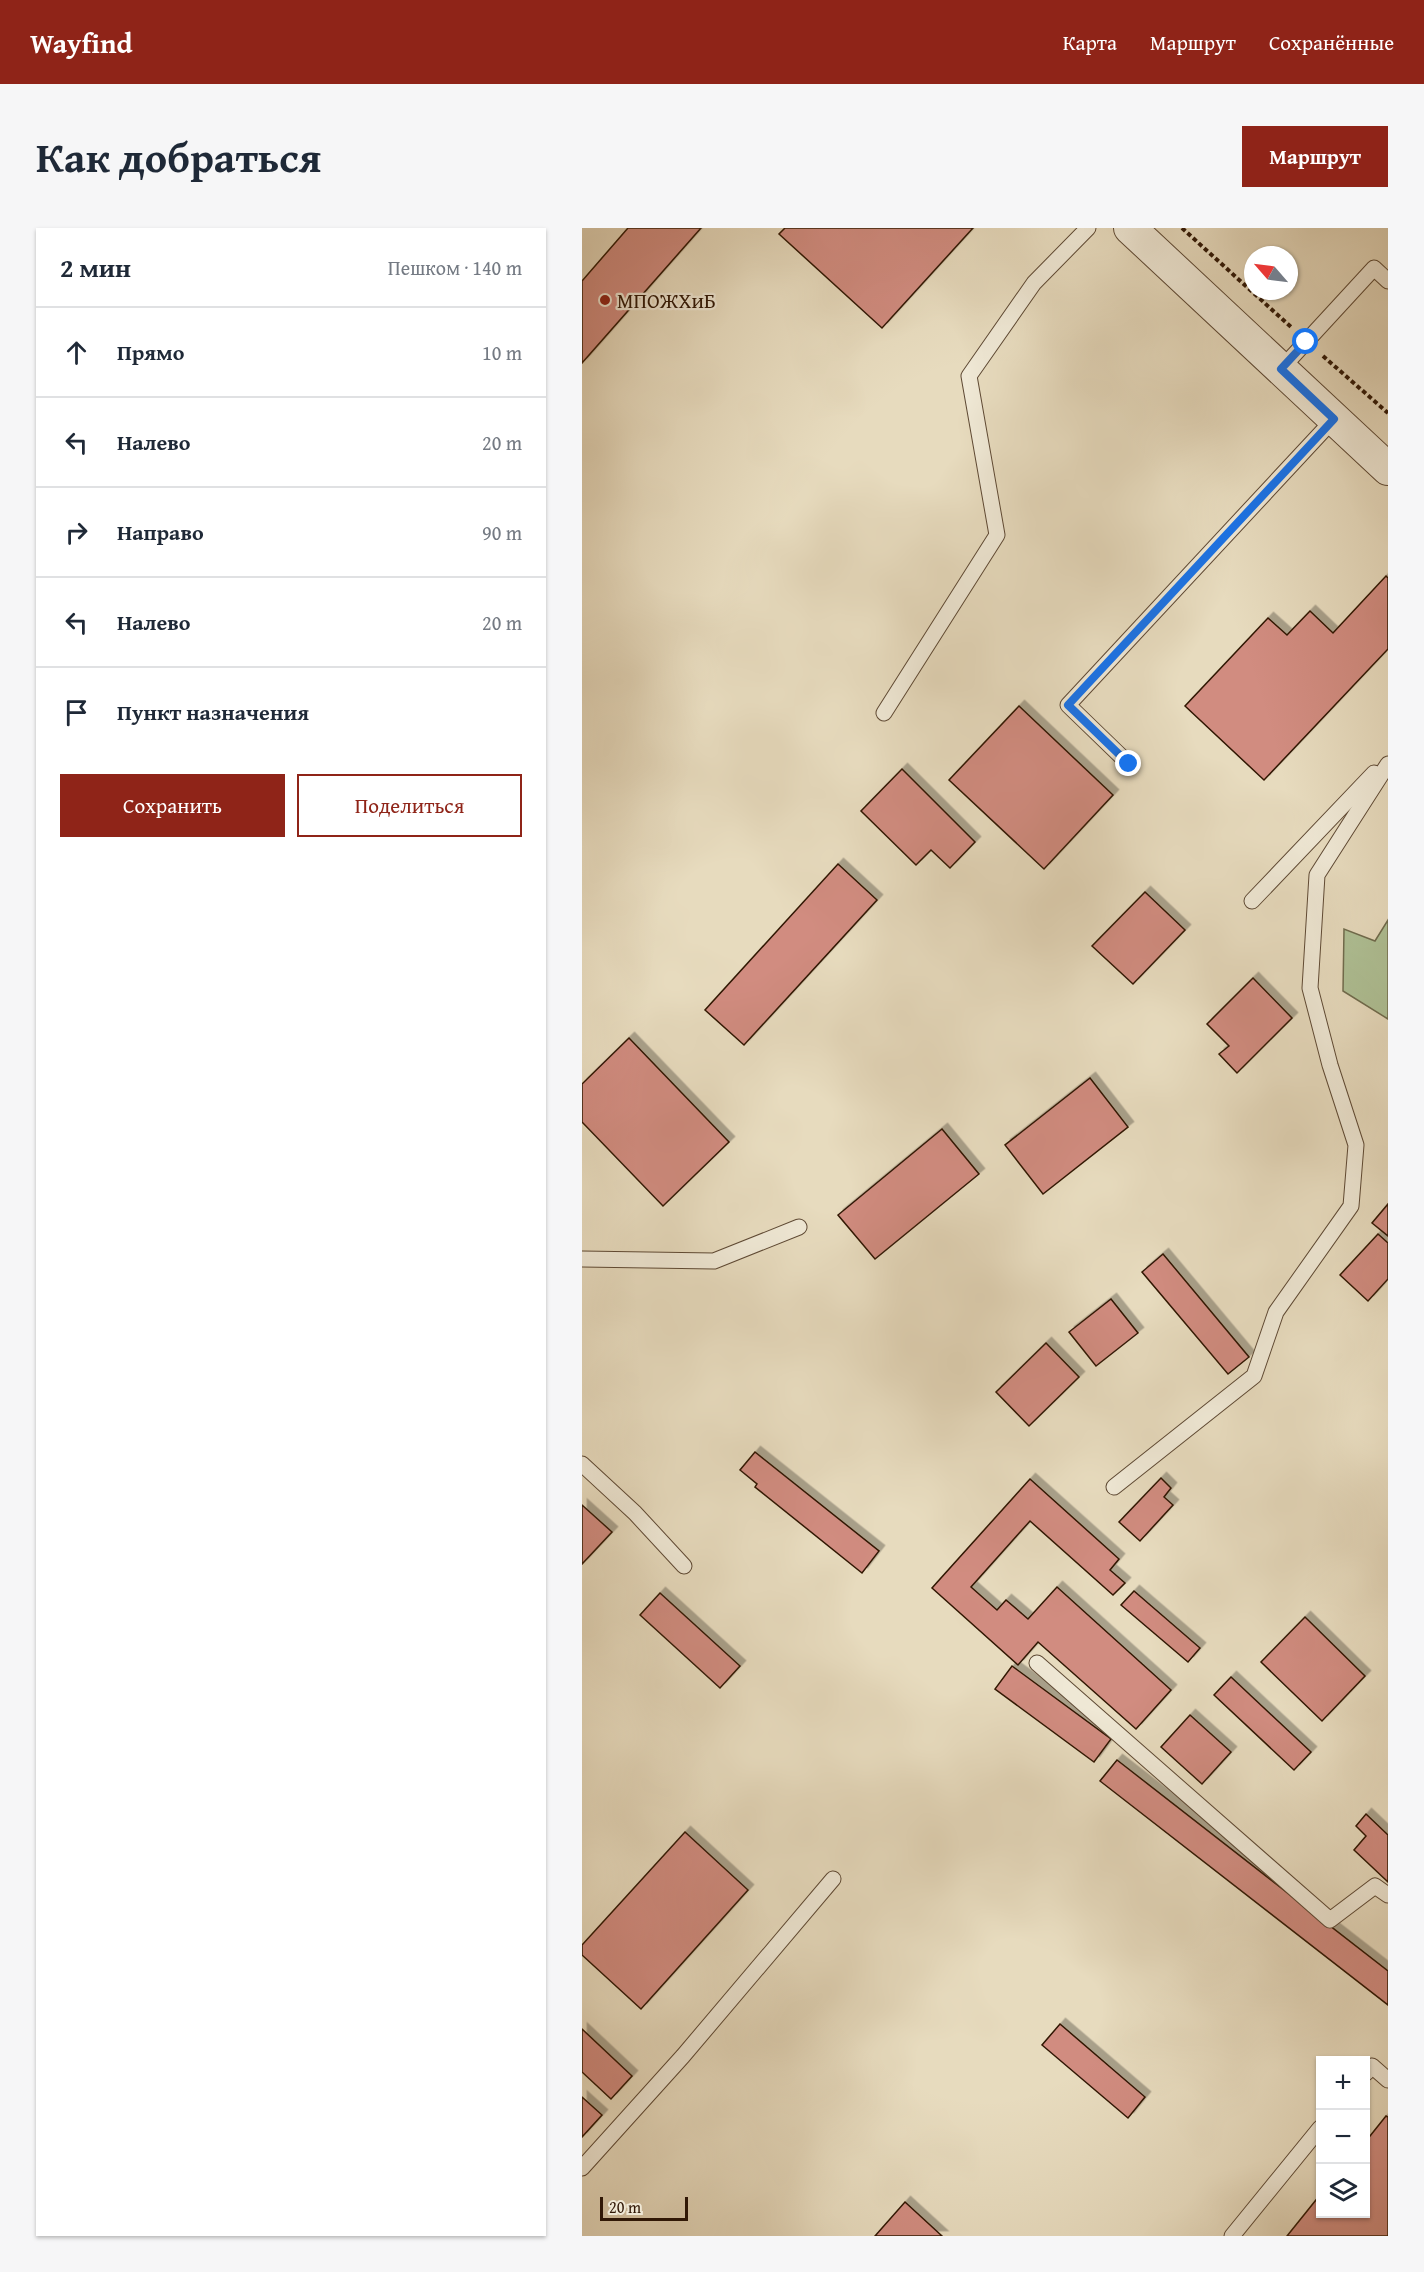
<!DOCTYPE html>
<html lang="ru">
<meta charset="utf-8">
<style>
body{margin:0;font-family:"Gentium Book Plus",serif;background:#f6f6f7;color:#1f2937}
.controls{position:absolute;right:18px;bottom:18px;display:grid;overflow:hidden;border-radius:0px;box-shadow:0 2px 4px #0004}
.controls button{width:54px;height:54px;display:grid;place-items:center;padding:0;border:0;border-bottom:2px solid #e0e1e3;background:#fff;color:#1f2937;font:30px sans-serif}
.compass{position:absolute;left:662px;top:18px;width:54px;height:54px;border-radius:50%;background:#fff;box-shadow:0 2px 4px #0004;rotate:298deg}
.scale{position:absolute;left:18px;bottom:15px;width:88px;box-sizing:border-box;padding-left:6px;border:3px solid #311806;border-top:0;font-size:16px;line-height:21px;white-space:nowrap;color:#311806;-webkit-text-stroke:4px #efe8d5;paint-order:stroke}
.stop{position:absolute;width:18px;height:18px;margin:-14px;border:4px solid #1a73e8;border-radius:50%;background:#fff}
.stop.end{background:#1a73e8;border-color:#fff;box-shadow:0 2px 6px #0008}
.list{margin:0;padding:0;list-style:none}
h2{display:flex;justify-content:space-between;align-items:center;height:78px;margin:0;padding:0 24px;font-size:26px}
h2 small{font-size:20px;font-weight:400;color:#747a83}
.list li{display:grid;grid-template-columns:39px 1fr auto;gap:18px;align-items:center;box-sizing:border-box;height:90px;padding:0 24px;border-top:2px solid #e0e1e3}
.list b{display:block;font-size:22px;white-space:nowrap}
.list em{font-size:20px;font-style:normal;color:#747a83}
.actions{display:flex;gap:12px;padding:18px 24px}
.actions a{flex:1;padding:14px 0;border:2px solid #8f2418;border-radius:0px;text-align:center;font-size:21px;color:#8f2418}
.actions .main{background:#8f2418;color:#fff}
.icon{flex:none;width:33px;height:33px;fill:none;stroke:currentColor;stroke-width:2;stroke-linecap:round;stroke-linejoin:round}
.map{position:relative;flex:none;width:806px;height:2008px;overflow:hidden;border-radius:0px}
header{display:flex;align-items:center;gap:36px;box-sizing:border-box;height:84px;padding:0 30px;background:#8f2418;color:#fff}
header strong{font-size:28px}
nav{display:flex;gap:33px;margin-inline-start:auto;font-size:21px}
.intro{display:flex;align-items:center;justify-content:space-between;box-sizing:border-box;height:144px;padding:0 36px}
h1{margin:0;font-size:42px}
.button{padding:15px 27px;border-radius:0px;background:#8f2418;color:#fff;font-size:21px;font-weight:700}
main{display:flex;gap:36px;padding:0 36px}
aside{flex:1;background:#fff;border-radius:0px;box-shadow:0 2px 4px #0004}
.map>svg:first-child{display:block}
</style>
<header>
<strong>Wayfind</strong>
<nav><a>Карта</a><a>Маршрут</a><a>Сохранённые</a></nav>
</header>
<div class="intro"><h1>Как добраться</h1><a class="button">Маршрут</a></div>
<main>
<aside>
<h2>2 мин<small>Пешком · 140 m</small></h2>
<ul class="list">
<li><svg class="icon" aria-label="ahead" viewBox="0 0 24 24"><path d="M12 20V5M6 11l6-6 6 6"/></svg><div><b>Прямо</b></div><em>10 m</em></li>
<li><svg class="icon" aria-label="left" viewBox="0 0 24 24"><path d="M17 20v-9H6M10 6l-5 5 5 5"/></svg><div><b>Налево</b></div><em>20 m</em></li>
<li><svg class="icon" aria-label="right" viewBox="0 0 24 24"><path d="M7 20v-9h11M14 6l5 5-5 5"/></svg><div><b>Направо</b></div><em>90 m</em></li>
<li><svg class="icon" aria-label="left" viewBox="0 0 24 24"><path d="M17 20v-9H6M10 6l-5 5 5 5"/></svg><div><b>Налево</b></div><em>20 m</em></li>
<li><svg class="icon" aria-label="arrive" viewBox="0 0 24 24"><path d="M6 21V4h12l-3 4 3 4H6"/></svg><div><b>Пункт назначения</b></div></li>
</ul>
<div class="actions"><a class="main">Сохранить</a><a>Поделиться</a></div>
</aside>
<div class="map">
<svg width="806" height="2008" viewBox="0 0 806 2008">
<defs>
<filter id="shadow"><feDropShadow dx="5.5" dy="-5.5" stdDeviation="0" flood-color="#0004"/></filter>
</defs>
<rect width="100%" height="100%" fill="#e7dbbe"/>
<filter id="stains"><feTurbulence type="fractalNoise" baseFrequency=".00333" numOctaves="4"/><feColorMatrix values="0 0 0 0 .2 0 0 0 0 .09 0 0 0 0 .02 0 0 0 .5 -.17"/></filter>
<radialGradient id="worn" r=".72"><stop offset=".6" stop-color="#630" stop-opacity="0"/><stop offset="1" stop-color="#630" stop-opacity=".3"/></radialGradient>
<polygon fill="#afc196" stroke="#706c4e" stroke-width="1.5" points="806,692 806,791 761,763 762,701 793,713"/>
<g fill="#d18c80" stroke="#311806" stroke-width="1.5" filter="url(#shadow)">
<polygon points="46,0 119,0 0,135 0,53"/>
<polygon points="203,0 391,0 300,100 197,6"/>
<polygon points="804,348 806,350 806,421 682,552 603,478 686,390 705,407 728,383 751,405"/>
<polygon points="437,478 531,567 462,641 367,552"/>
<polygon points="320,541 393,614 368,640 349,622 334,637 279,583"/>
<polygon points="256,636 295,672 162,817 123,782"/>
<polygon points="563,664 603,702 551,756 510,718"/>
<polygon points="671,750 710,790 655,845 637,826 647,818 625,796"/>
<polygon points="47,810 147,914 81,978 0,894 0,856"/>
<polygon points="508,850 546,899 461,966 423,917"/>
<polygon points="360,901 397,946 293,1031 256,987"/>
<polygon points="806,976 806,1008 790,995"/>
<polygon points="796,1006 806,1015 806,1051 786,1073 758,1047"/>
<polygon points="581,1026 667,1129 646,1146 560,1044"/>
<polygon points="529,1071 556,1105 514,1138 487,1104"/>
<polygon points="464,1115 497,1149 447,1198 414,1164"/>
<polygon points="173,1224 297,1323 280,1345 173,1259 175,1256 158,1242"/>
<polygon points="579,1250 589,1260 582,1269 591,1277 558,1313 537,1294"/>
<polygon points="448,1251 537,1331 528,1342 543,1355 531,1367 448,1293 389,1359 415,1382 424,1372 446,1391 475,1359 589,1462 554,1501 456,1414 436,1437 350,1360"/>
<polygon points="0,1277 30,1304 0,1336"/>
<polygon points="552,1363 618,1420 606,1434 539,1377"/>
<polygon points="78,1365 158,1438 138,1460 58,1387"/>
<polygon points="723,1389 783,1448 740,1493 679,1434"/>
<polygon points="430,1438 529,1511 512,1534 413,1461"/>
<polygon points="649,1449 729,1524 712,1542 632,1467"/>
<polygon points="608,1487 649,1524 620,1556 579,1519"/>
<polygon points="535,1532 806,1743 806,1777 518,1553"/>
<polygon points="784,1586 806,1607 806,1654 772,1622 784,1608 774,1598"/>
<polygon points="103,1604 166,1662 59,1781 0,1727 0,1717"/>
<polygon points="478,1796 563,1869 546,1890 460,1817"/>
<polygon points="0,1801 50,1848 29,1871 0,1844"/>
<polygon points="0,1869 20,1887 0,1909"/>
<polygon points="804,1888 806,1889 806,2008 705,2008 738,1967 738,1986 784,1986 784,1913"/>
<polygon points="323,1974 360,2008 293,2008"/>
</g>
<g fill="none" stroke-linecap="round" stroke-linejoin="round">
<g stroke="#5e4934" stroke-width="17">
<g id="lane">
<polyline points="699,141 792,40 806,53"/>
<polyline points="302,485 415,307 387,148 452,55 506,0"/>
<polyline points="547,536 486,477 752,191"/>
<polyline points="670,673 792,545"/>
<polyline points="0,1031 132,1033 217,999"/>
<polyline points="0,1236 53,1285 102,1338"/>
<polyline points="532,1259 672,1148 694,1084 769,978 774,917 748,837 728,760 735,647 806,536"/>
<polyline points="455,1435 748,1692 793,1658 806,1667"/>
<polyline points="784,1845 790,1838 806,1852"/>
<polyline points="0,1940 101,1828 251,1651"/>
<polyline points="650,2008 738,1900"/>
</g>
</g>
<g stroke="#5e4934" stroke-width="34">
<polyline id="street" points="548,0 806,241"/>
</g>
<g stroke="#311806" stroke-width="4" stroke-dasharray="4.5 3" stroke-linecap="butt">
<polyline points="600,0 709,99"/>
<polyline points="741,128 806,185"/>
</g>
<use href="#lane" stroke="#efe8d5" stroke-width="15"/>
<use href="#street" stroke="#efe8d5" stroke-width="32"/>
</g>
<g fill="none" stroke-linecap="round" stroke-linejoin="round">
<polyline stroke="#1a73e8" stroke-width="8" points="547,536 486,477 752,191 699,141 724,114"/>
</g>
<circle fill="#8f2418" stroke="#efe8d5" stroke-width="2" cx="23" cy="72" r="6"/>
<g text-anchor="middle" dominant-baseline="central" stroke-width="4.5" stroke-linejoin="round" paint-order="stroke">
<g font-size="21" fill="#311806" stroke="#efe8d5" text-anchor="start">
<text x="35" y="72">МПОЖХиБ</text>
</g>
</g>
<rect width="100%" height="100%" filter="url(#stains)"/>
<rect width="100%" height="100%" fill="url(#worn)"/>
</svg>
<div class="controls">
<button>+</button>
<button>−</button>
<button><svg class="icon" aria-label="layers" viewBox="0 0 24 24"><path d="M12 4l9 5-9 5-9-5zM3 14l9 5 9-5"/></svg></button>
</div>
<svg class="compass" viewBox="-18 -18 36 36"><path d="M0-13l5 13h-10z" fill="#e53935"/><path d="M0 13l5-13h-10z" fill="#747a83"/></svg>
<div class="scale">20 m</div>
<div class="stop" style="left:724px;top:114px"></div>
<div class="stop end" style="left:547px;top:536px"></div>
</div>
</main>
